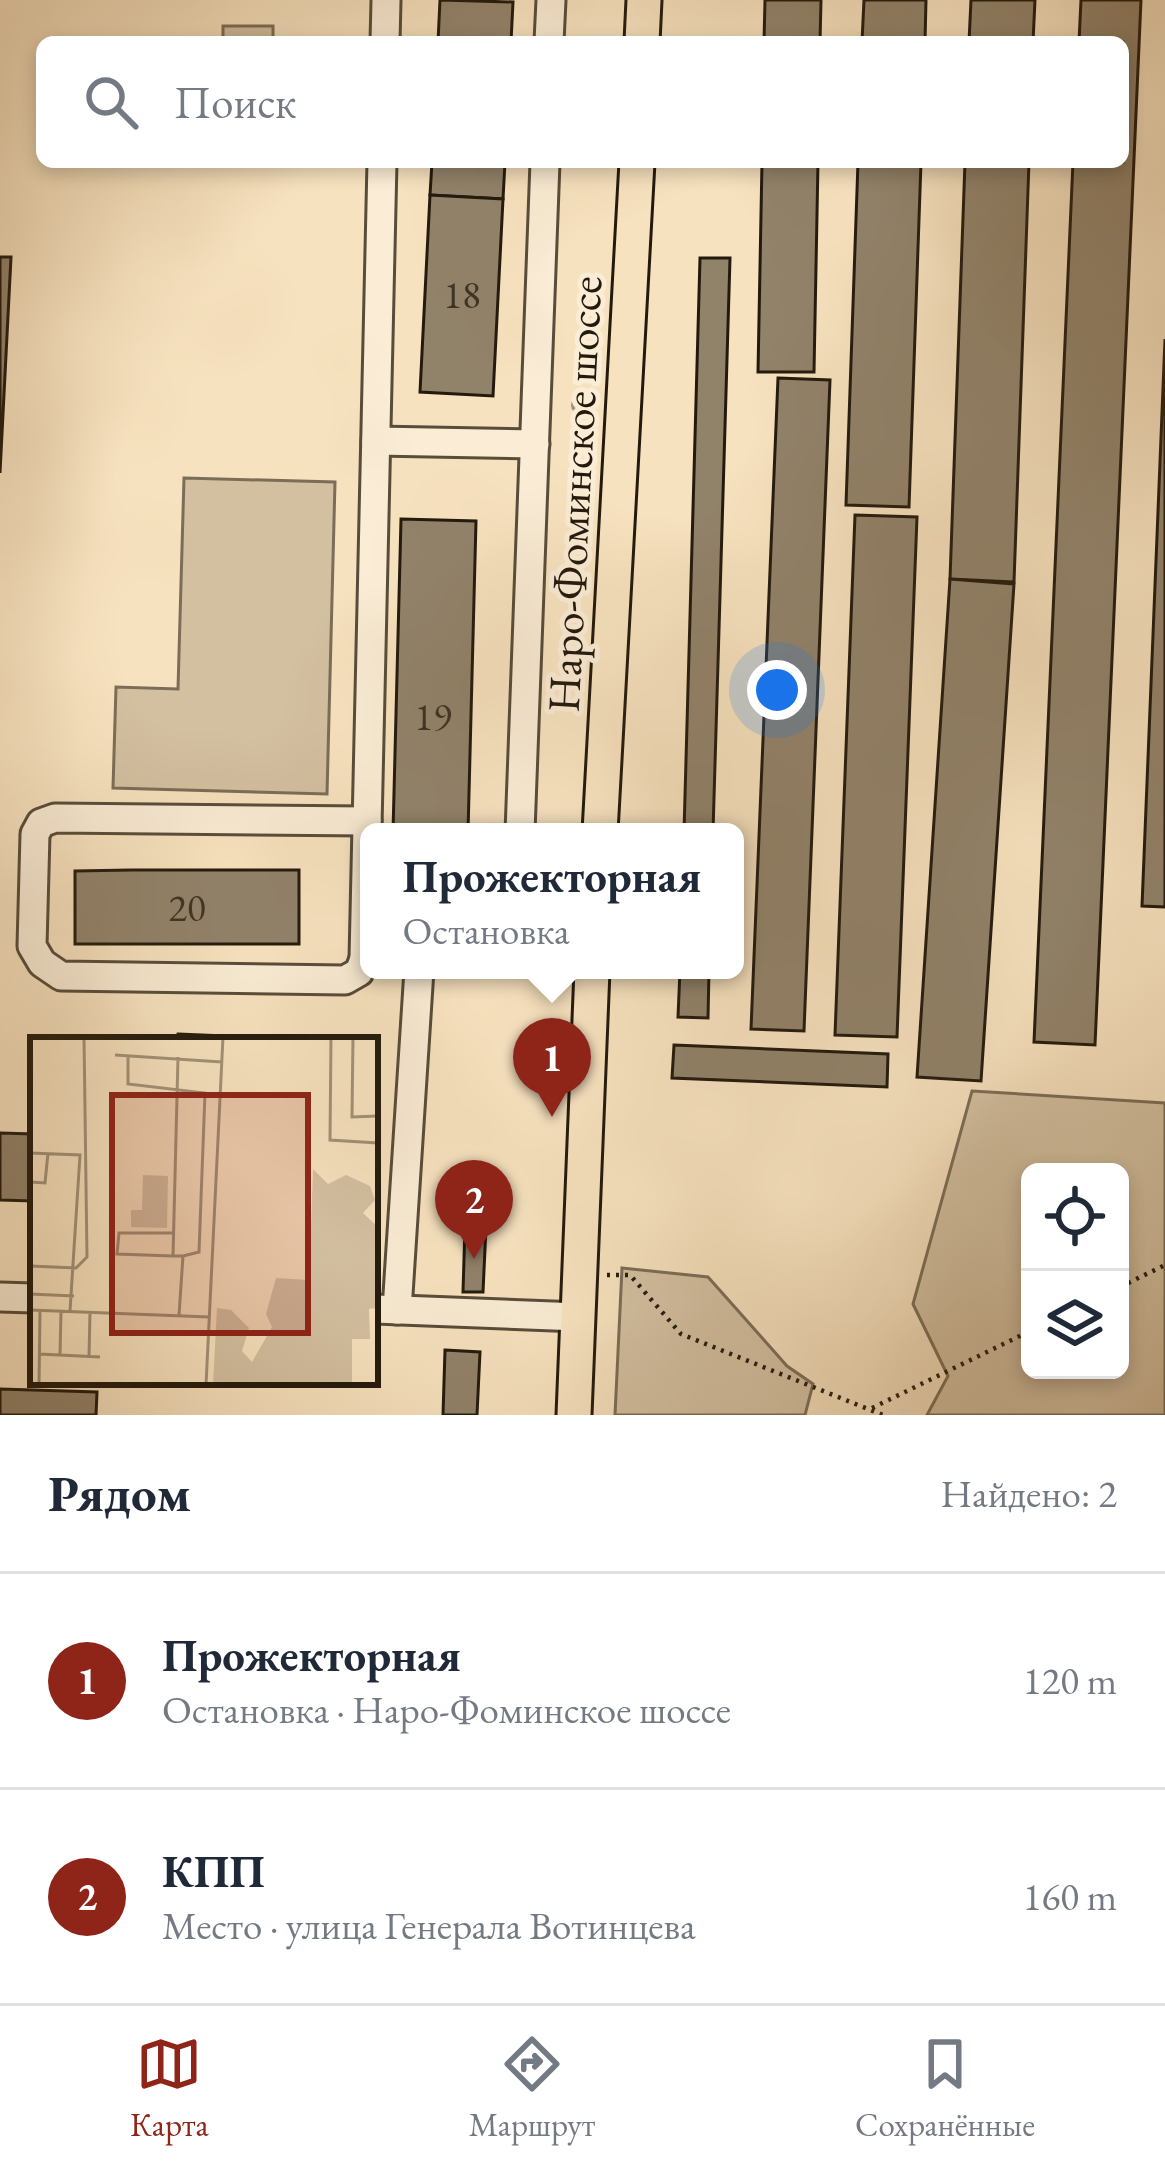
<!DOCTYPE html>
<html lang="ru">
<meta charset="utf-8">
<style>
body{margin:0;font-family:"EB Garamond",serif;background:#f2f2f3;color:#1f2937}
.controls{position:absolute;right:36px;bottom:36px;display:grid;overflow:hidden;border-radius:18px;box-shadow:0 6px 18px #0003}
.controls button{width:108px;height:108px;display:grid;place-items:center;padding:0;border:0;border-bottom:3px solid #e0e1e3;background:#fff;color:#1f2937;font:60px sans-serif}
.you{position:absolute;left:777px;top:690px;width:42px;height:42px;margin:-30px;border:9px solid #fff;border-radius:50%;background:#1a73e8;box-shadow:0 0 0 18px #1a73e833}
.badge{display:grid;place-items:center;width:78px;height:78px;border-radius:50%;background:#8f2418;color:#fff;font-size:39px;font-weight:700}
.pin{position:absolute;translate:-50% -99px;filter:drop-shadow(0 3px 6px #0008)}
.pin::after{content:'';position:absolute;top:63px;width:42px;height:36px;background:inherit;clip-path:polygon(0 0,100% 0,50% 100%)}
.popup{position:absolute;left:360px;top:823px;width:384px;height:156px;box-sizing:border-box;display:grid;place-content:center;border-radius:18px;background:#fff;filter:drop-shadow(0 3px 9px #0005);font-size:39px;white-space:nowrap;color:#747a83}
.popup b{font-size:45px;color:#1f2937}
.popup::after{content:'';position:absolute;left:50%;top:100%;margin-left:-24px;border:24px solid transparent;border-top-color:#fff}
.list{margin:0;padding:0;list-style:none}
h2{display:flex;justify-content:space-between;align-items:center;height:156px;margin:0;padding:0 48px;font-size:51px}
h2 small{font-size:39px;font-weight:400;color:#747a83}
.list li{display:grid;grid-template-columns:78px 1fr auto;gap:36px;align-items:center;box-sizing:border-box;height:216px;padding:0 48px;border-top:3px solid #e0e1e3}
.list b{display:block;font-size:45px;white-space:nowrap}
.list p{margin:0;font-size:39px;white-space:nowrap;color:#747a83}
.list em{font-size:39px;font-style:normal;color:#747a83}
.icon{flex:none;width:66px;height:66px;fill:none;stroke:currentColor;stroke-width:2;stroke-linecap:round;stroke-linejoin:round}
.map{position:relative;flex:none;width:1165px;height:1415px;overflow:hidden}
.search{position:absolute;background:#fff;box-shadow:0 6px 18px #0003;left:36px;right:36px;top:36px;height:132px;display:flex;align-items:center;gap:30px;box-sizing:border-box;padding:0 42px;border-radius:18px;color:#747a83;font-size:45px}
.sheet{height:588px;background:#fff}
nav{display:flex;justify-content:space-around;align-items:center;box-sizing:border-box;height:168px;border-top:3px solid #e0e1e3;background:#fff;font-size:33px;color:#747a83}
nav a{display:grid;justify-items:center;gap:6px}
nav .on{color:#8f2418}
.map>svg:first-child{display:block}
</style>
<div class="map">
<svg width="1165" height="1415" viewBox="0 0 1165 1415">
<rect width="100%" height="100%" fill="#f7e2bf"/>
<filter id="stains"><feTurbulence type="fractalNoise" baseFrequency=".00167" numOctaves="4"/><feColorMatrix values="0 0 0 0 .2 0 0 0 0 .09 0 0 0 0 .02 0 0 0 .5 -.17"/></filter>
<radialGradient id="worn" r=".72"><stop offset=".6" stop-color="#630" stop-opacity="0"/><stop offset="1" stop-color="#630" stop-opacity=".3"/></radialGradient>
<g fill="#d3c0a1" stroke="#7b6d57" stroke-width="3" fill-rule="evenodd">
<rect x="223" y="26" width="50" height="16"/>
<polygon points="184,478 335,482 327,794 113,788 116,687 178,689"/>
<path d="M972 1091 1165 1103V1415H927L948 1376 913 1304ZM1030 1172H1120V1370H1030Z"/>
<polygon points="622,1268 708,1277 787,1366 813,1384 805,1415 615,1415"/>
</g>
<g fill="#91826a" stroke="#231a0d" stroke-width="3">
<polygon points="440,0 513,2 511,42 438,42"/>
<polygon points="765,0 821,0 820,42 764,42"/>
<polygon points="864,0 926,0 925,42 862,42"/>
<polygon points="971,0 1035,0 1033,42 969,42"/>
<polygon points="1081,0 1141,0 1095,1045 1034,1042 1073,162 1123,162 1123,42 1079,42"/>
<polygon points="432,162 505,162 503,199 430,195"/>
<polygon points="762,162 818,162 814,372 758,372"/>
<polygon points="858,162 921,162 909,507 846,505"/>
<polygon points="965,162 1029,162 1014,582 950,579"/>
<polygon points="430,195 503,199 493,396 420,392"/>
<polygon points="0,257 11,257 0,473"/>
<polygon points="700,258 730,258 713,832 684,832"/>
<polygon points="1165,339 1165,907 1142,906"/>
<polygon points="778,378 830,380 804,1031 751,1029"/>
<polygon points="855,515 917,517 897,1037 835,1035"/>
<polygon points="401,519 476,521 468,832 393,832"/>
<polygon points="950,579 1014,584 981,1081 917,1077"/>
<polygon points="131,870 299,870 299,944 75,944 75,871"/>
<polygon points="680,970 709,970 708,1018 678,1017"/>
<polygon points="178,1034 326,1040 177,1040"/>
<polygon points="674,1045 888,1054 887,1087 672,1078"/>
<polygon points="0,1133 33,1134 33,1201 0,1200"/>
<polygon points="465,1226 486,1227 483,1292 463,1292"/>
<polygon points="445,1350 480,1352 477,1415 443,1415"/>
<polygon points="0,1389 97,1392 96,1415 0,1415"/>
</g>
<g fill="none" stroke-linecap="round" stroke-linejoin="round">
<g stroke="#584c3a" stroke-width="33">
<g id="minor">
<polyline points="385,42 386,0"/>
<polyline points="549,42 551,0"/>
<polyline points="376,441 535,444"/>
<polyline points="520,832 545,162"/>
<polyline points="364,959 359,972 345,980 61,976 42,963 32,946 35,834 41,823 55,818 367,821"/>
<polyline points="369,959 364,959 382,162"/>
<polyline points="0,1297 33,1298"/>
<polyline points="375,1309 579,1317"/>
<polyline points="397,1310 419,970"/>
</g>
</g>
<g stroke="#231a0d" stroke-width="39">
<g id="major">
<polyline points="642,42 644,0"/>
<polyline points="600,832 637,162"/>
<polyline points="574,1415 592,970"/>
</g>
</g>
<g stroke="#231a0d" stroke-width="4.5" stroke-dasharray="3 6" stroke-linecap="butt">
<polyline points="607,1275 630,1275 681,1334 883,1415"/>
<polyline points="1120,1287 1165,1265"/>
<polyline points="872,1408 1030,1331"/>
</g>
<use href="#minor" stroke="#faecd5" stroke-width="27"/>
<use href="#major" stroke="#f7e2bf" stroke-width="33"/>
</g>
<circle fill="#a09075" cx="581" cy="405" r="10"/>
<g text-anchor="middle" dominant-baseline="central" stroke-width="10" stroke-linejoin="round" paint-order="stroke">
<g font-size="39" fill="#3e3424">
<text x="462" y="294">18</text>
<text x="433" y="716">19</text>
<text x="187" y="907">20</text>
</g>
<g font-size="45" fill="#231a0d" stroke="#faecd5">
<text transform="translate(574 494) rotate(-87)">Наро-Фоминское шоссе</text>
</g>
</g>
<g transform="translate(30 1037)">
<rect width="348" height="348" fill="#f7e2bf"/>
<path d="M283 132 298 147 316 138 340 149 345 163 333 176 348 190V271L339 272 340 302H322V348H183L187 271 201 273 219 291 212 314 222 325 242 290 236 277 246 241 279 243ZM113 138 138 139 137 191 101 190V173H112Z" fill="#d3c0a1"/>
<path fill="none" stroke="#a29278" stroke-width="3" d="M301 0 300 103 348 106M323 0 322 80 348 79M85 18 192 25M98 18V47L175 56 169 215 153 219 149 278M148 20 143 219H153M0 116 50 118 40 274M0 145 15 146 18 116M143 219 87 217 89 196H144M0 229 46 231 57 220 54 0M0 257 44 259M0 273 179 280M9 317 70 320M30 318 31 274M59 320 60 275M9 348 10 274M176 348 193 0"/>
<path fill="#8f2418" fill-opacity="0.15" stroke="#8f2418" stroke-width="6" d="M82 58H278V296H82Z"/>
<rect width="348" height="348" fill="none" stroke="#231a0d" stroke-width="6"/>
</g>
<rect width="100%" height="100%" filter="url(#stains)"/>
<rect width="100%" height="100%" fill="url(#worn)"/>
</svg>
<div class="controls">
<button><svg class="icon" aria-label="locate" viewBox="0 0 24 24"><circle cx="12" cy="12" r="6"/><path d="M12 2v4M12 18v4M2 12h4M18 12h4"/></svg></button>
<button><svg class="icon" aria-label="layers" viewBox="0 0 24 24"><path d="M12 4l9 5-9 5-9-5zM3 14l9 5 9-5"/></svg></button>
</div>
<div class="you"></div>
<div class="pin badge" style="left:552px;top:1117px">1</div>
<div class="popup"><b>Прожекторная</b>Остановка</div>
<div class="pin badge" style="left:474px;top:1259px">2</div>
<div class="search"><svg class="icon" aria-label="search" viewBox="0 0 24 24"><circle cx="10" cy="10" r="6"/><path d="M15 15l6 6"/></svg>Поиск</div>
</div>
<section class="sheet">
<h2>Рядом<small>Найдено: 2</small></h2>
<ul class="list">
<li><span class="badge">1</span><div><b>Прожекторная</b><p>Остановка · Наро-Фоминское шоссе</p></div><em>120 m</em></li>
<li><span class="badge">2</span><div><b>КПП</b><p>Место · улица Генерала Вотинцева</p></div><em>160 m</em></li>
</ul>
</section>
<nav>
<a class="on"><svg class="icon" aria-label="map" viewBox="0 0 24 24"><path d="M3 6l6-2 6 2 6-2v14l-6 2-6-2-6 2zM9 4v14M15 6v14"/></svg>Карта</a>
<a><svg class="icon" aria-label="directions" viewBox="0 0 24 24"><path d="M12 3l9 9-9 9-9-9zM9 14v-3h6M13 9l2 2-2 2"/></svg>Маршрут</a>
<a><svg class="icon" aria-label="saved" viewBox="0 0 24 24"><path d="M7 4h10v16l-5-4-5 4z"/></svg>Сохранённые</a>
</nav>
